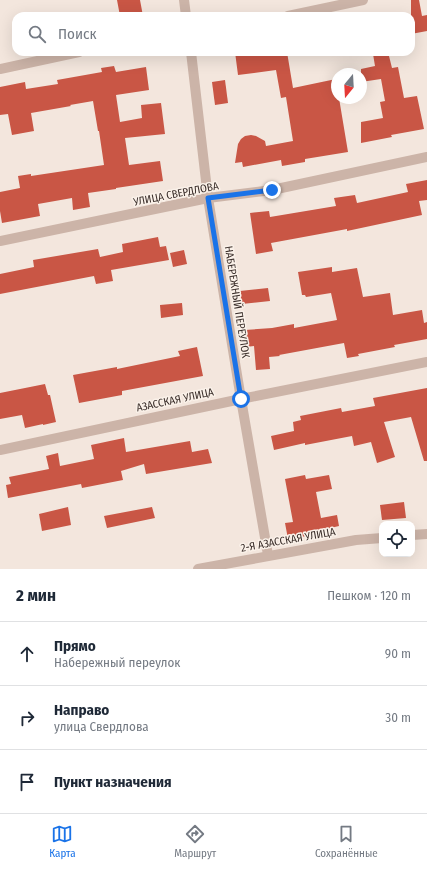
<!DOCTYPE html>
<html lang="ru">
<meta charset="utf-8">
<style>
body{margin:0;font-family:"Fira Sans Condensed",sans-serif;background:#f2f2f3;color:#1f2937}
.controls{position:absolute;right:12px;bottom:12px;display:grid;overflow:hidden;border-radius:8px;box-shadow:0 4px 16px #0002}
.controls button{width:36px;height:36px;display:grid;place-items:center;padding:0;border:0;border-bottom:1px solid #e0e1e3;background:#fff;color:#1f2937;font:20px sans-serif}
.compass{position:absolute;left:331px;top:68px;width:36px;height:36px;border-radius:50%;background:#fff;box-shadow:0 4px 16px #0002;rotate:198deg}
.stop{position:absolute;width:12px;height:12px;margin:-9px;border:3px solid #1a73e8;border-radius:50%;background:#fff}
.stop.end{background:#1a73e8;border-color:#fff;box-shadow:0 1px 4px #0008}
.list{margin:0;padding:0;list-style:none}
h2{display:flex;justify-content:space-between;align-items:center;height:52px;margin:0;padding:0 16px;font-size:17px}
h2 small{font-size:13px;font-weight:400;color:#747a83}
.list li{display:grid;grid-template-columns:26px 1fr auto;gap:12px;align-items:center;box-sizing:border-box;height:64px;padding:0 16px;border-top:1px solid #e0e1e3}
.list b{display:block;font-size:15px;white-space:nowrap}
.list p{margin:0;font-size:13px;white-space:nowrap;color:#747a83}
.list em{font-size:13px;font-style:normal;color:#747a83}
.icon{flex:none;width:22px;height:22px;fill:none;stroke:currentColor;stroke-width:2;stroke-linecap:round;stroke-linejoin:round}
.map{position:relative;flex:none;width:427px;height:569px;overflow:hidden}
.search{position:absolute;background:#fff;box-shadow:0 4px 16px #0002;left:12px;right:12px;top:12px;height:44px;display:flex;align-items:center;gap:10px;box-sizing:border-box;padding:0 14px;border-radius:12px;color:#747a83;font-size:15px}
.sheet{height:244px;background:#fff}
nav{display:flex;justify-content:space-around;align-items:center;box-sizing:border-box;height:56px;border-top:1px solid #e0e1e3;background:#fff;font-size:11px;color:#747a83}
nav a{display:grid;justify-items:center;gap:2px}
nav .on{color:#1a73e8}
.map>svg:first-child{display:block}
</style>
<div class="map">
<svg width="427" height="569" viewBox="0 0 427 569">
<rect width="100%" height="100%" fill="#f3e6dd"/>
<g fill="#c95645">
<polygon points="117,0 140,0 143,16 120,16"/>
<polygon points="411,0 419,0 422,16 427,15 427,31 411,34"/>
<polygon points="235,52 287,52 293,88 336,79 337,87 337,98 339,98 348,152 305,159 305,162 282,166 281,160 243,167 242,162 235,163 238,144 241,139 245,136 251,135 256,136 265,141 266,146 293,141 286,97 281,98 276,70 238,75"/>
<polygon points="384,52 388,52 392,68 398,67 404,98 417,96 424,129 391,135 392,137 361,143 361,122 383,118 380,102 385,101 381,79 361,82 361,69 375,66 373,54"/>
<polygon points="114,66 116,72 146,67 149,90 116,95 120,122 142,118 141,105 161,103 165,134 125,138 129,165 160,161 163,181 116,188 116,189 88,193 90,207 73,210 72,198 38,204 40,216 2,223 0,211 0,192 20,188 18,176 31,174 31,176 104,165 99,131 98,131 93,101 70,105 71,106 31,113 34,131 12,135 8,114 0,115 0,87 25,82 26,89 58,84 57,80 102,72 101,68"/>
<polygon points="225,80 228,103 215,105 212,82"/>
<polygon points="427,180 427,200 419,201 422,215 347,231 347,229 271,243 273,251 256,254 250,213 269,211 270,217 336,206 334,198 355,195 357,203 408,192 406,184"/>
<polygon points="158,237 160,247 166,246 169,260 111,270 113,281 96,284 94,276 0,294 0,274 34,267 33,260 98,249 100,257 123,252 122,244"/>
<polygon points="184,250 187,264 173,267 170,253"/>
<polygon points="332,267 332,272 357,268 363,297 390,293 393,315 422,310 424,323 427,322 427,339 394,345 395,347 358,354 359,356 347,358 344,343 279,355 280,356 269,357 270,369 256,370 254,346 246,347 245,330 272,328 294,324 294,328 337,320 331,293 306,297 305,295 302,295 298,272"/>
<polygon points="268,288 270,301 242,304 240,291"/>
<polygon points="182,303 183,315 161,318 160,305"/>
<polygon points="197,347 203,376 122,391 122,395 79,403 73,375 117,367 117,369 180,356 178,351"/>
<polygon points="45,384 48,395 50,395 56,422 43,425 43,424 25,428 22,415 0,419 0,393"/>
<polygon points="427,388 427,461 424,461 411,417 384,422 395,457 377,463 371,442 354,446 352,436 305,445 305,443 274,450 271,436 294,431 293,422 301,420 300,416 341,408 342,412 375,406 373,398"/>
<polygon points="124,438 126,452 190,441 192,452 208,449 212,463 146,474 144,464 121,471 123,480 82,488 81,484 8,498 6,485 11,484 9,477 49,469 46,456 58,453 60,466 94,459 91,445"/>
<polygon points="305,475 306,479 329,475 332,489 316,492 321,518 337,515 339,526 322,530 323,531 313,533 313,535 288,539 285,523 293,522 285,479"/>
<polygon points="404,502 406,518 382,520 380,505"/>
<polygon points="68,507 71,525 42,531 39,514"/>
<polygon points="152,507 155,518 107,528 104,516"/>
</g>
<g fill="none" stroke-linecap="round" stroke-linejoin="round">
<g stroke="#ccb4a8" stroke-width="10">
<polyline points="184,0 186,16"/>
<polyline points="288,16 363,0"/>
<polyline points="191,52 208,198 241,399 268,555"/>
<polyline points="0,69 79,52"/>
<polyline points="0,241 208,198 272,190 427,157"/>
<polyline points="0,450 241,399 427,362"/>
<polyline points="412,535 427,534"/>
<polyline points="198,569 356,540 382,538"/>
</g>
</g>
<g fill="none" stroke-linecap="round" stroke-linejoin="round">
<polyline stroke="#1a73e8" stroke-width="5" points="241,399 208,198 272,190"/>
</g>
<g text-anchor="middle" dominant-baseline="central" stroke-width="3" stroke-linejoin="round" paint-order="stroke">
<g font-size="11" fill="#382c28" stroke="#faf1e9">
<text transform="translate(176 194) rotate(-11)">УЛИЦА СВЕРДЛОВА</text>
<text transform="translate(237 302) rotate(81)">НАБЕРЕЖНЫЙ ПЕРЕУЛОК</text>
<text transform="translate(175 400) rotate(-12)">АЗАССКАЯ УЛИЦА</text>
<text transform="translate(288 540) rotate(-10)">2-Я АЗАССКАЯ УЛИЦА</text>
</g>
</g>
</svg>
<div class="controls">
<button><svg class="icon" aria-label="locate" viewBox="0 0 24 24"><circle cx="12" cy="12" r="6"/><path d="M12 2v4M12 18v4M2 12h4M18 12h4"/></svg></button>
</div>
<svg class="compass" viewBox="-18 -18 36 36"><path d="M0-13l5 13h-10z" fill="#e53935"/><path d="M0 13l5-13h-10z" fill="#747a83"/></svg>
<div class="stop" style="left:241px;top:399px"></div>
<div class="stop end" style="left:272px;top:190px"></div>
<div class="search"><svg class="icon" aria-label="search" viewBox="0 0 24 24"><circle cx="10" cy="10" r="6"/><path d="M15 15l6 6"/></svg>Поиск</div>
</div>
<section class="sheet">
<h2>2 мин<small>Пешком · 120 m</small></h2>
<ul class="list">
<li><svg class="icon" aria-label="ahead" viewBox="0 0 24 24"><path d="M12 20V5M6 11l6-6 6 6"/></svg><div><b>Прямо</b><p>Набережный переулок</p></div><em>90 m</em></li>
<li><svg class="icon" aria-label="right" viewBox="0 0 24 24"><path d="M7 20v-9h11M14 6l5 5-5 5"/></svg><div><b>Направо</b><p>улица Свердлова</p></div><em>30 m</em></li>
<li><svg class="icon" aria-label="arrive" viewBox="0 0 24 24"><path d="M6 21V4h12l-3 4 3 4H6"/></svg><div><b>Пункт назначения</b></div></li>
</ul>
</section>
<nav>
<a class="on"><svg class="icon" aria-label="map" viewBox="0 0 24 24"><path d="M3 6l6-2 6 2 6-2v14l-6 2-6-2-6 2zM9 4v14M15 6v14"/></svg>Карта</a>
<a><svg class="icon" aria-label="directions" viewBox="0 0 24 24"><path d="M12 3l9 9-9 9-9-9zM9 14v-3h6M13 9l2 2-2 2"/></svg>Маршрут</a>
<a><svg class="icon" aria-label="saved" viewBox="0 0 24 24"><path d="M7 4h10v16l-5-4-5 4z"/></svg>Сохранённые</a>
</nav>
